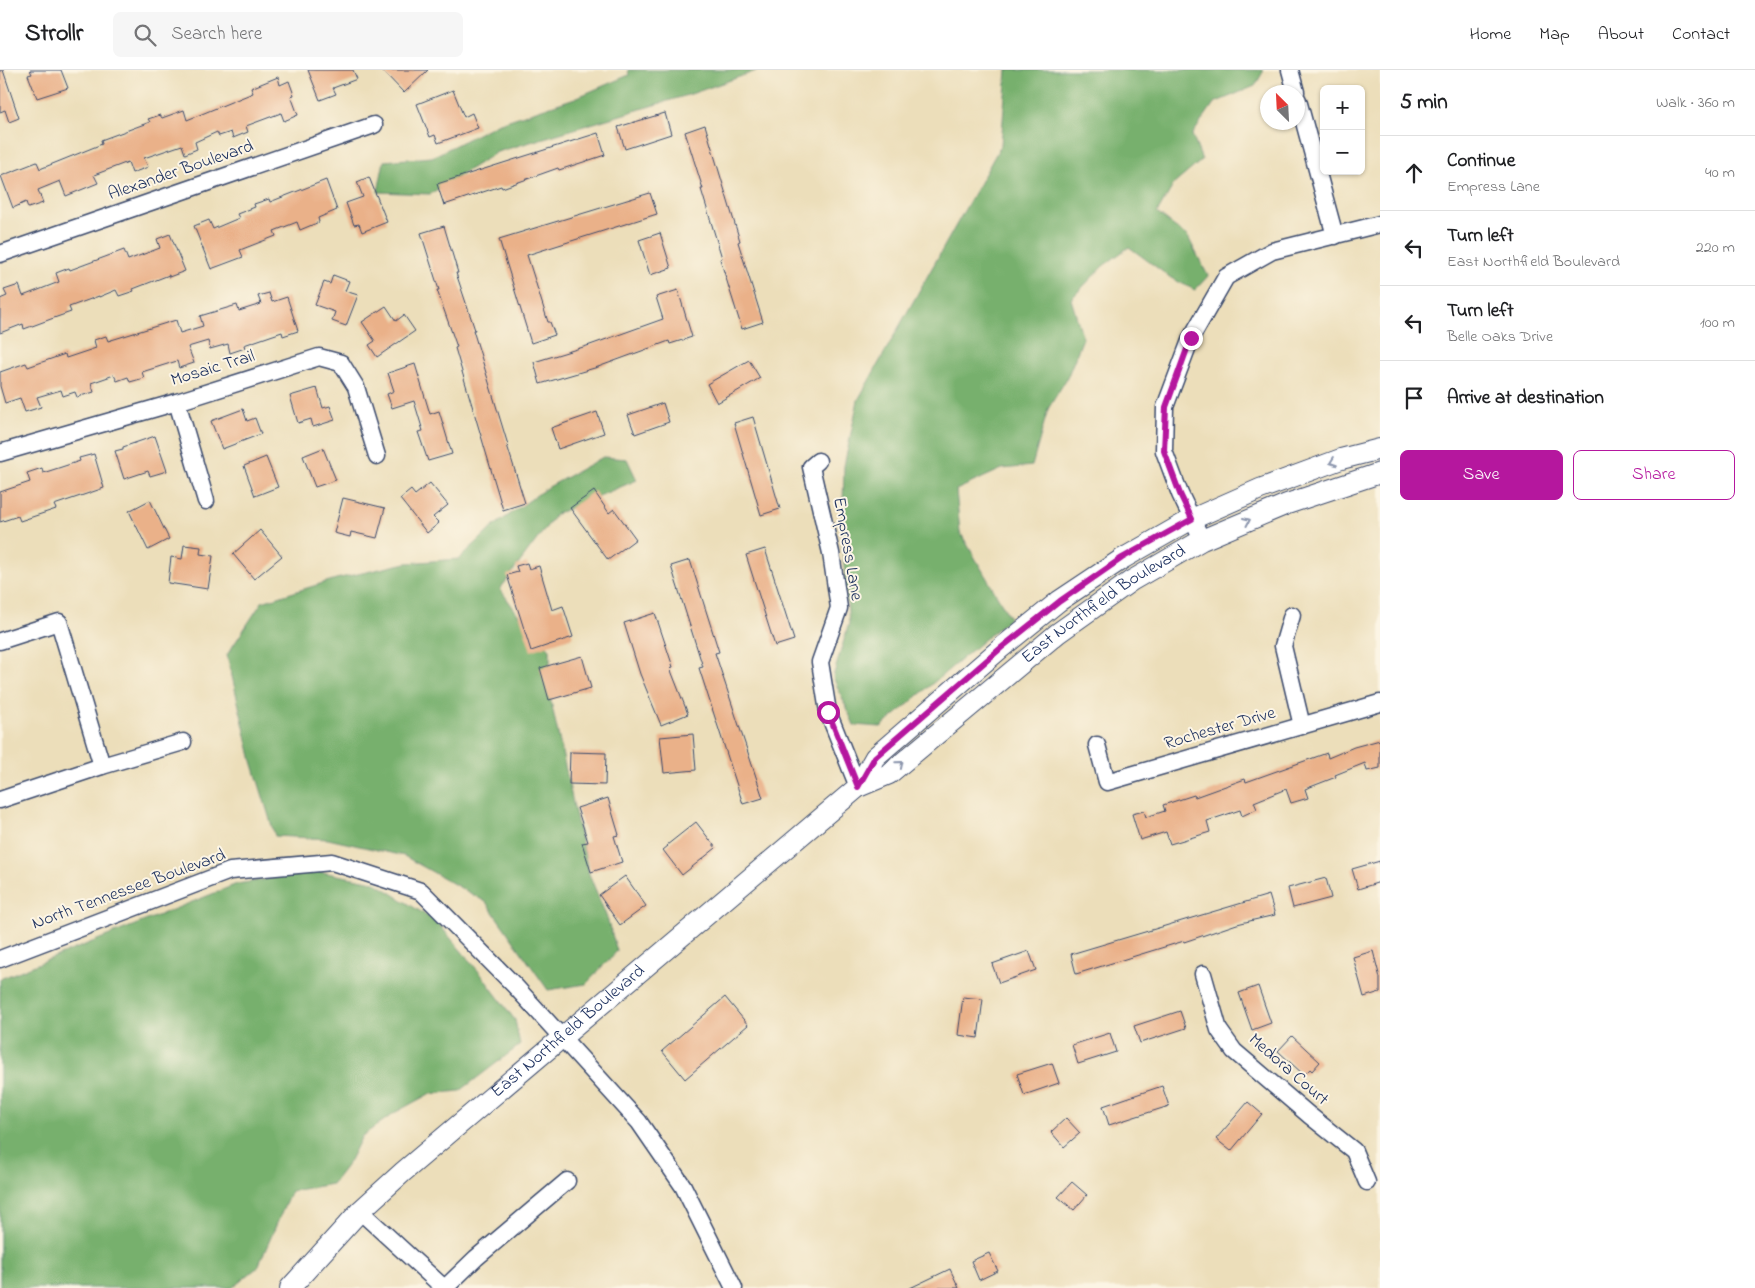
<!DOCTYPE html>
<meta charset="utf-8">
<style>
body{margin:0;font-family:"Indie Flower",sans-serif;background:#f6f6f6;color:#202124}
.controls{position:absolute;right:15px;top:15px;display:grid;overflow:hidden;border-radius:8px;box-shadow:0 1px 4px #0004}
.controls button{width:45px;height:45px;display:grid;place-items:center;padding:0;border:0;border-bottom:1px solid #e0e0e0;background:#fff;color:#202124;font:25px sans-serif}
.compass{position:absolute;left:1260px;top:15px;width:45px;height:45px;border-radius:50%;background:#fff;box-shadow:0 1px 4px #0004;rotate:336deg}
.stop{position:absolute;width:15px;height:15px;margin:-11px;border:4px solid #b5179e;border-radius:50%;background:#fff}
.stop.end{background:#b5179e;border-color:#fff;box-shadow:0 1px 5px #0008}
.list{margin:0;padding:0;list-style:none}
h2{display:flex;justify-content:space-between;align-items:center;height:65px;margin:0;padding:0 20px;font-size:21px}
h2 small{font-size:16px;font-weight:400;color:#757577}
.list li{display:grid;grid-template-columns:32px 1fr auto;gap:15px;align-items:center;box-sizing:border-box;height:75px;padding:0 20px;border-top:1px solid #e0e0e0}
.list b{display:block;font-size:19px;white-space:nowrap}
.list p{margin:0;font-size:16px;white-space:nowrap;color:#757577}
.list em{font-size:16px;font-style:normal;color:#757577}
.actions{display:flex;gap:10px;padding:15px 20px}
.actions a{flex:1;padding:11px 0;border:1px solid #b5179e;border-radius:8px;text-align:center;font-size:18px;color:#b5179e}
.actions .main{background:#b5179e;color:#fff}
.icon{flex:none;width:28px;height:28px;fill:none;stroke:currentColor;stroke-width:2;stroke-linecap:round;stroke-linejoin:round}
.map{position:relative;flex:none;width:1380px;height:1218px;overflow:hidden}
header{display:flex;align-items:center;gap:30px;box-sizing:border-box;height:70px;padding:0 25px;background:#fff;border-bottom:1px solid #e0e0e0}
header strong{font-size:24px}
nav{display:flex;gap:28px;margin-inline-start:auto;font-size:18px}
.search{width:350px;height:45px;background:#f6f6f6;display:flex;align-items:center;gap:12px;box-sizing:border-box;padding:0 18px;border-radius:8px;color:#757577;font-size:19px}
main{display:flex}
aside{flex:1;background:#fff}
.map>svg:first-child{display:block}
</style>
<header>
<strong>Strollr</strong>
<div class="search"><svg class="icon" aria-label="search" viewBox="0 0 24 24"><circle cx="10" cy="10" r="6"/><path d="M15 15l6 6"/></svg>Search here</div>
<nav><a>Home</a><a>Map</a><a>About</a><a>Contact</a></nav>
</header>
<main>
<div class="map">
<svg width="1380" height="1218" viewBox="0 0 1380 1218">
<rect width="100%" height="100%" fill="#fcf5e5"/>
<filter id="ink" filterUnits="userSpaceOnUse"><feTurbulence type="fractalNoise" baseFrequency=".02" numOctaves="2"/><feDisplacementMap in="SourceGraphic" scale="10" xChannelSelector="R" yChannelSelector="G"/><feConvolveMatrix kernelMatrix="1 2 1 2 8 2 1 2 1" color-interpolation-filters="sRGB"/></filter>
<filter id="wash" filterUnits="userSpaceOnUse"><feTurbulence type="fractalNoise" baseFrequency=".0096" numOctaves="4" result="noise"/><feDisplacementMap in="SourceGraphic" scale="20" xChannelSelector="R" yChannelSelector="G"/><feGaussianBlur stdDeviation="1.12" result="paint"/><feColorMatrix in="noise" values="0 0 0 0 0 0 0 0 0 0 0 0 0 0 0 0 0 1.4 0 .05"/><feComposite in="paint" operator="in"/></filter>
<g filter="url(#wash)">
<rect width="100%" height="100%" fill="#ecdeba"/>
<g fill="#77b06d" stroke="#497066">
<polygon points="628,0 759,0 691,24 497,82 430,124 378,122 384,91 432,87 497,54 575,28 629,5"/>
<polygon points="1007,0 1264,0 1255,16 1214,33 1192,65 1202,90 1174,114 1157,143 1188,167 1208,206 1195,220 1171,208 1129,177 1103,196 1071,229 1083,268 1067,308 1048,339 1032,396 1002,399 956,420 960,462 1010,548 881,657 854,655 833,607 849,553 842,473 844,396 858,330 1001,75"/>
<polygon points="603,387 627,389 637,410 556,444 500,519 522,550 550,579 550,627 575,742 589,804 607,848 617,881 586,914 548,920 486,832 404,786 328,769 275,766 252,691 227,585 262,532 336,509 406,493 459,489 494,456 545,419"/>
<polygon points="316,801 374,812 437,852 480,903 515,950 520,975 460,1021 429,1024 396,1042 362,1066 349,1092 332,1114 291,1121 258,1197 232,1218 0,1218 0,909 237,814"/>
</g>
<g id="blocks">
<g fill="#eab189">
<polygon points="0,0 3,0 19,48 9,52 5,40 0,42"/>
<polygon points="30,0 61,0 68,18 37,28 28,5 32,4"/>
<polygon points="308,0 353,0 357,9 333,18 336,24 320,30"/>
<polygon points="382,0 428,0 404,23"/>
<polygon points="278,7 280,15 289,11 294,25 291,26 298,45 284,51 281,43 246,56 248,62 233,68 231,62 219,66 217,62 195,72 197,79 185,84 182,75 144,88 148,97 132,103 128,92 94,105 98,113 66,126 60,111 38,120 43,133 28,138 26,132 13,138 1,106 37,92 40,99 102,74 101,70 150,52 148,49 160,45 162,48 184,40 187,50 253,23 251,18"/>
<polygon points="453,20 464,47 472,43 478,58 438,73 435,65 430,67 417,34"/>
<polygon points="665,43 671,64 625,79 618,57"/>
<polygon points="705,55 740,171 738,172 763,252 742,259 720,189 722,188 701,119 703,119 685,62"/>
<polygon points="598,63 605,85 559,100 558,98 502,118 501,116 444,135 437,114"/>
<polygon points="369,107 387,152 362,162 359,154 354,155 346,133 363,127 357,112"/>
<polygon points="326,110 337,140 318,148 319,152 300,160 297,152 274,161 276,166 240,180 243,187 211,199 194,156 209,150 213,159 239,148 237,144 255,137 254,134 269,129 270,132"/>
<polygon points="650,123 657,144 527,185 548,252 550,252 555,265 531,273 499,169"/>
<polygon points="444,156 458,203 456,203 475,260 473,260 508,375 507,375 525,433 503,440 455,278 457,277 437,220 439,220 421,163"/>
<polygon points="660,163 671,198 650,205 639,170"/>
<polygon points="170,164 185,201 169,207 169,205 133,219 134,221 119,226 116,220 99,227 99,226 69,237 71,242 51,249 24,259 23,254 0,263 0,229 7,226 4,220 19,215 23,226 59,212 56,203 69,198 70,200 124,180 128,190 160,178 157,169"/>
<polygon points="333,205 349,211 345,221 358,225 346,256 332,251 335,242 315,235 324,212 330,214"/>
<polygon points="678,220 692,267 670,274 669,271 598,297 540,314 534,292 590,275 663,249 656,227"/>
<polygon points="269,223 272,232 287,227 298,261 283,266 282,262 244,275 245,278 230,283 228,274 210,279 208,271 188,277 194,293 179,298 177,291 142,302 144,308 130,312 128,307 117,311 114,305 91,313 94,322 77,327 75,322 63,326 61,320 37,327 41,337 25,342 20,328 5,333 0,316 0,302 26,293 28,297 65,284 66,288 96,278 94,270 106,266 108,271 176,250 180,263 203,256 200,246 237,235 239,241 261,234 258,226"/>
<polygon points="386,236 396,251 404,245 415,261 377,287 369,275 375,271 362,252"/>
<polygon points="749,290 760,308 717,333 707,314"/>
<polygon points="415,294 430,344 439,341 452,384 428,391 418,362 423,361 414,331 392,338 387,324 394,321 388,303"/>
<polygon points="317,318 323,338 330,336 335,350 313,357 311,349 298,353 290,326"/>
<polygon points="663,333 669,352 635,364 628,345"/>
<polygon points="243,339 247,351 255,348 261,364 222,379 211,351"/>
<polygon points="597,342 604,363 558,379 551,358"/>
<polygon points="753,347 780,439 761,445 734,353"/>
<polygon points="155,366 167,401 150,406 148,401 124,409 115,381 123,379 123,377"/>
<polygon points="323,378 336,410 315,417 303,386"/>
<polygon points="94,384 104,418 54,435 56,439 20,451 18,446 0,452 0,422 30,412 27,403 42,398 43,403 80,391 79,388"/>
<polygon points="266,387 278,417 255,426 244,396"/>
<polygon points="430,413 448,435 433,447 439,453 427,463 400,429 411,420 415,425"/>
<polygon points="594,421 609,443 614,439 636,469 608,490 570,438"/>
<polygon points="343,428 385,438 377,468 351,462 350,467 334,463"/>
<polygon points="150,430 169,469 148,480 129,441"/>
<polygon points="260,460 282,486 254,509 233,484"/>
<polygon points="184,475 201,477 200,484 213,486 208,519 168,513 171,487 182,489"/>
<polygon points="765,479 794,570 775,576 746,485"/>
<polygon points="690,490 719,582 715,583 763,728 743,734 699,598 703,597 671,496"/>
<polygon points="527,493 529,499 539,496 552,540 563,536 573,567 531,581 507,505 518,502 516,496"/>
<polygon points="655,543 673,597 670,598 688,644 661,655 640,604 624,553"/>
<polygon points="582,586 591,618 549,630 540,598"/>
<polygon points="693,664 696,700 664,703 660,667"/>
<polygon points="1380,670 1380,698 1367,701 1365,693 1335,705 1336,707 1305,719 1308,728 1291,733 1286,719 1254,732 1257,739 1242,746 1240,740 1207,751 1210,762 1170,774 1166,762 1140,770 1132,744 1144,741 1146,747 1165,741 1163,735 1194,725 1195,727 1245,709 1246,712 1327,683 1328,688 1354,677"/>
<polygon points="570,682 606,683 605,715 569,714"/>
<polygon points="608,728 619,765 614,766 622,792 591,802 582,773 588,772 577,738"/>
<polygon points="696,752 716,778 682,805 663,780 668,776 667,775"/>
<polygon points="1380,791 1380,812 1358,819 1352,799"/>
<polygon points="625,806 646,836 620,855 599,825"/>
<polygon points="1326,808 1331,828 1293,838 1288,818"/>
<polygon points="1269,825 1275,845 1237,854 1184,872 1184,871 1076,904 1071,884"/>
<polygon points="1029,881 1036,900 999,913 992,894"/>
<polygon points="1373,881 1380,908 1380,922 1364,927 1353,887"/>
<polygon points="1258,916 1271,953 1252,960 1239,923"/>
<polygon points="725,927 748,955 685,1009 662,981"/>
<polygon points="963,927 983,929 978,968 958,965"/>
<polygon points="1180,941 1186,958 1140,973 1134,956"/>
<polygon points="1110,963 1116,982 1078,994 1072,975"/>
<polygon points="1292,966 1320,992 1312,1001 1310,999 1304,1005 1278,981"/>
<polygon points="1052,993 1059,1013 1024,1025 1017,1004"/>
<polygon points="1162,1016 1169,1036 1109,1055 1103,1036"/>
<polygon points="1248,1032 1262,1044 1231,1081 1216,1069"/>
<polygon points="1066,1048 1080,1063 1064,1077 1051,1062"/>
<polygon points="1072,1112 1087,1125 1074,1140 1058,1127"/>
<polygon points="989,1183 998,1201 979,1210 971,1191"/>
<polygon points="950,1199 959,1218 910,1218"/>
</g>
</g>
</g>
<g filter="url(#ink)">
<use href="#blocks" fill-opacity="0" stroke="#3a496c" stroke-width="1"/>
<g fill="none" stroke-linecap="round" stroke-linejoin="round">
<g stroke="#3a496c" stroke-width="19">
<g id="minor">
<polyline points="1290,0 1296,22"/>
<polyline points="1298,30 1335,166"/>
<polyline points="0,184 374,55"/>
<polyline points="177,332 206,431"/>
<polyline points="0,383 177,332 319,287 341,293 356,317 377,386"/>
<polyline points="818,391 811,397 831,483 839,538 820,592 828,642 858,717"/>
<polyline points="1202,470 1180,424 1164,381 1165,337 1191,268 1226,207 1272,181 1380,154"/>
<polyline points="1292,545 1283,576 1302,656"/>
<polyline points="0,571 59,552 102,696 0,730"/>
<polyline points="1097,675 1107,712 1380,633"/>
<polyline points="102,696 183,672"/>
<polyline points="0,889 230,801 332,792 421,821 514,915 639,1052 683,1116 734,1218"/>
<polyline points="1203,904 1219,960 1234,981 1309,1045 1354,1081 1367,1112"/>
<polyline points="360,1141 444,1218"/>
<polyline points="445,1218 476,1188 567,1111"/>
</g>
</g>
<g stroke="#3a496c" stroke-width="22">
<g id="major">
<polyline points="858,717 875,687 1001,578 1059,531 1122,489 1192,449 1260,419 1341,389 1380,379"/>
<path id="s1" d="M290 1218 360 1141 403 1102 858 717 889 704 1058 563 1131 511 1202 470 1287 434 1380 403"/>
</g>
</g>
<use href="#minor" stroke="#fff" stroke-width="16"/>
<use href="#major" stroke="#fff" stroke-width="20"/>
</g>
<defs><path id="oneway-chevron" d="M-2-3.5L2.5 0L-2 3.5" fill="none" stroke-width="1.6" stroke-linecap="round" stroke-linejoin="round" transform="scale(1.25)"/></defs>
<g stroke="#8d97ae">
<use href="#oneway-chevron" transform="translate(1333 392) rotate(160)"/>
<use href="#oneway-chevron" transform="translate(1247 451) rotate(-24)"/>
<use href="#oneway-chevron" transform="translate(900 694) rotate(-40)"/>
</g>
</g>
<g fill="none" stroke-linecap="round" stroke-linejoin="round" filter="url(#ink)">
<polyline stroke="#b5179e" stroke-width="6" points="828,642 858,717 875,687 1001,578 1060,531 1122,488 1192,449 1180,424 1164,381 1166,337 1191,268"/>
</g>
<g text-anchor="middle" dominant-baseline="central" stroke-width="4" stroke-linejoin="round" paint-order="stroke">
<g font-size="18" fill="#1b2f5e" stroke="#fcf5e5">
<text transform="translate(181 101) rotate(-19)">Alexander Boulevard</text>
<text transform="translate(213 299) rotate(-17)">Mosaic Trail</text>
<text transform="translate(847 479) rotate(80)">Empress Lane</text>
<text stroke="none"><textPath href="#s1" startOffset="1066">East Northfield Boulevard</textPath></text>
<text transform="translate(1220 659) rotate(-16)">Rochester Drive</text>
<text transform="translate(129 820) rotate(-20)">North Tennessee Boulevard</text>
<text stroke="none"><textPath href="#s1" startOffset="379">East Northfield Boulevard</textPath></text>
<text transform="translate(1288 1000) rotate(41)">Medora Court</text>
</g>
</g>
</svg>
<div class="controls">
<button>+</button>
<button>−</button>
</div>
<svg class="compass" viewBox="-18 -18 36 36"><path d="M0-13l5 13h-10z" fill="#e53935"/><path d="M0 13l5-13h-10z" fill="#757577"/></svg>
<div class="stop" style="left:828px;top:642px"></div>
<div class="stop end" style="left:1191px;top:268px"></div>
</div>
<aside>
<h2>5 min<small>Walk · 360 m</small></h2>
<ul class="list">
<li><svg class="icon" aria-label="ahead" viewBox="0 0 24 24"><path d="M12 20V5M6 11l6-6 6 6"/></svg><div><b>Continue</b><p>Empress Lane</p></div><em>40 m</em></li>
<li><svg class="icon" aria-label="left" viewBox="0 0 24 24"><path d="M17 20v-9H6M10 6l-5 5 5 5"/></svg><div><b>Turn left</b><p>East Northfield Boulevard</p></div><em>220 m</em></li>
<li><svg class="icon" aria-label="left" viewBox="0 0 24 24"><path d="M17 20v-9H6M10 6l-5 5 5 5"/></svg><div><b>Turn left</b><p>Belle Oaks Drive</p></div><em>100 m</em></li>
<li><svg class="icon" aria-label="arrive" viewBox="0 0 24 24"><path d="M6 21V4h12l-3 4 3 4H6"/></svg><div><b>Arrive at destination</b></div></li>
</ul>
<div class="actions"><a class="main">Save</a><a>Share</a></div>
</aside>
</main>
